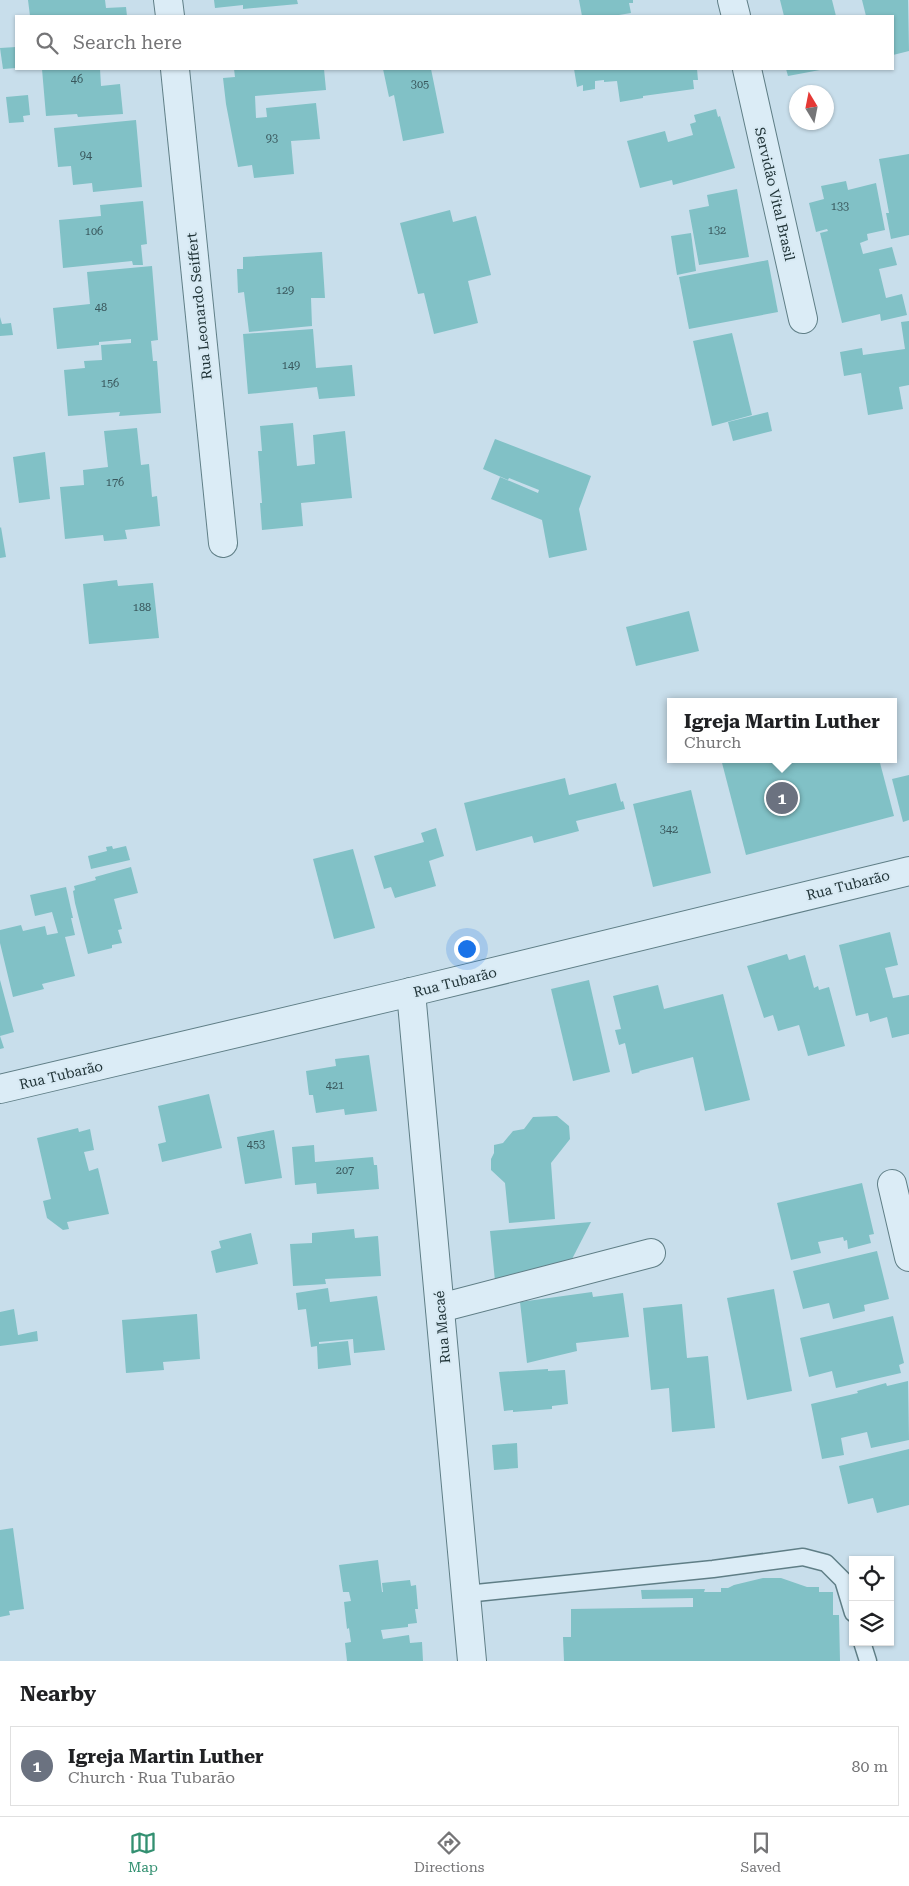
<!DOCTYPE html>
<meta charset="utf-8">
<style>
body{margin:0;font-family:"Roboto Serif",serif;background:#f6f6f6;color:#202124}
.controls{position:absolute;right:15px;bottom:15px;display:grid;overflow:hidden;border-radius:0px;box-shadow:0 1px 4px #0004}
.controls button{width:45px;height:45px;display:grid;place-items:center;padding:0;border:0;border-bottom:1px solid #e0e0e0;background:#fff;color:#202124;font:25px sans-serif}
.compass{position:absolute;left:789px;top:85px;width:45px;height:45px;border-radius:50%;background:#fff;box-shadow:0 1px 4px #0004;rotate:350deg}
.you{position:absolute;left:466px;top:948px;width:18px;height:18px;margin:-12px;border:4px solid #fff;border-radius:50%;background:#1a73e8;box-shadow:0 0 0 8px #1a73e833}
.badge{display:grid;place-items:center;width:32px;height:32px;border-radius:50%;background:#339071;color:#fff;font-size:16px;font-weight:700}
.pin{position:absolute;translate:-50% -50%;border:2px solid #fff;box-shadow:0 1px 5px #0006}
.popup{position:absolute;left:667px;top:698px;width:230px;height:65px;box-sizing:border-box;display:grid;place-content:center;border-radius:0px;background:#fff;filter:drop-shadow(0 1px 4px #0005);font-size:16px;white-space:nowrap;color:#757577}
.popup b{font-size:19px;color:#202124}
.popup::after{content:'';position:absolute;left:50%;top:100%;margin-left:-10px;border:10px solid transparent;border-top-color:#fff}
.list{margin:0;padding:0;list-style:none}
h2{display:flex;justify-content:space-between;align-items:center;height:65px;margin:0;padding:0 20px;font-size:21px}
h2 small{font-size:16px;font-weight:400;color:#757577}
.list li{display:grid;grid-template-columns:32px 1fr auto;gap:15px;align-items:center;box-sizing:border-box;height:80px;margin:0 10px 10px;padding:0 10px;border:1px solid #e0e0e0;border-radius:0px}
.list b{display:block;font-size:19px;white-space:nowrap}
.list p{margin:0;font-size:16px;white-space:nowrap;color:#757577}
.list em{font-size:16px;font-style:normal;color:#757577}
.icon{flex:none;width:28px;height:28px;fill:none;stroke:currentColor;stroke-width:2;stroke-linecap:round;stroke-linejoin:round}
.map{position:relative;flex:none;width:909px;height:1661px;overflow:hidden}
.search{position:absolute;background:#fff;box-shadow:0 1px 4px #0004;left:15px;right:15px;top:15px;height:55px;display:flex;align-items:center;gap:12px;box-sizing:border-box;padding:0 18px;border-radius:0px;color:#757577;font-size:19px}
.sheet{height:155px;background:#fff}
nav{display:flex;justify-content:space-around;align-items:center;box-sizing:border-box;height:70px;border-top:1px solid #e0e0e0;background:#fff;font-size:14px;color:#757577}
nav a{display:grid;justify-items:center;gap:2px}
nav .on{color:#339071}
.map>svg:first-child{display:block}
</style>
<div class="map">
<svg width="909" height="1661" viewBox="0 0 909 1661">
<rect width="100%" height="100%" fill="#c8deeb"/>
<g fill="#81c1c6">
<polygon points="28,0 105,0 106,8 126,7 127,16 30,16"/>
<polygon points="214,0 297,0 298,4 243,9 243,5 215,8"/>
<polygon points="579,0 633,0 633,3 629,3 631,13 613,16 582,16"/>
<polygon points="780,0 832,0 836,16 784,16"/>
<polygon points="862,0 908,0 909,51 893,55 893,16 866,16"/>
<polygon points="16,47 16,68 3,69 0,48"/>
<polygon points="42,69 100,69 101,86 120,84 123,114 78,117 77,114 46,116"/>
<polygon points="234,69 324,69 326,90 255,96 256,118 267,117 266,108 316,103 320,139 291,141 294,174 254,178 252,165 238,167 226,104 223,78 235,77"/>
<polygon points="383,69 431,69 444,133 403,141 394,95 389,97"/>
<polygon points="574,69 697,69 698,80 693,80 694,89 643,96 643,98 620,102 617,81 604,82 604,80 595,81 595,89 583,91 583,85 577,87"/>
<polygon points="786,69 820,69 820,70 788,76"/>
<polygon points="28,95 30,115 23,116 24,122 9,123 6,97"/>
<polygon points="716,109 718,117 720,116 735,168 673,185 672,180 640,188 627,141 665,131 668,142 693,135 690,124 696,122 694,115"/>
<polygon points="136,120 142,187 93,192 92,183 73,185 71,166 58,167 54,128"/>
<polygon points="909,154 909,235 891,239 886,213 889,213 879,159"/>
<polygon points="846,181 848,190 876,183 885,230 867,234 868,240 860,243 863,254 892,247 897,265 879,269 886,298 902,294 907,315 881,321 880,314 842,323 820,233 828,231 827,229 816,232 809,203 824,199 821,186"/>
<polygon points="737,189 749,257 699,265 689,210 709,206 707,195"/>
<polygon points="143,201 147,244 141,245 143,265 133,265 132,261 63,268 59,220 101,216 100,205"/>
<polygon points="450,210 453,222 476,216 491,275 468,281 478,323 434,334 424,293 418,294 400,223"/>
<polygon points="691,233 696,271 677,275 671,236"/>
<polygon points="322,252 325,298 311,298 312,326 249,332 244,292 238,293 237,269 243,269 243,257"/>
<polygon points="768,260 778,312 689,329 679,277"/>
<polygon points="152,266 158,340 151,341 153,361 157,361 161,413 119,416 120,412 68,416 64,370 85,368 84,361 102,360 101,345 131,343 131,339 99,342 99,345 57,349 53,308 90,304 87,272"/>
<polygon points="0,317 2,324 11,323 13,335 0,336"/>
<polygon points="909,321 909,385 899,387 903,409 868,415 861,373 844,376 840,352 862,348 863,355 905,349 901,322"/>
<polygon points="313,329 316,368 352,365 355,396 319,399 317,387 248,394 243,334"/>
<polygon points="732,333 752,415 712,426 693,341"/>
<polygon points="768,412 772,431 733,441 728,422"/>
<polygon points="293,423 297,466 315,464 313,435 345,431 352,498 301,503 303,526 262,530 260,503 262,503 258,451 262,451 260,426"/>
<polygon points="137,428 141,465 149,464 152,497 157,496 160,526 125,530 127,539 104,541 103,535 65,539 60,487 84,485 83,470 108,467 104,431"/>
<polygon points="495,439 591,476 579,509 587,550 549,558 542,520 491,499 500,477 538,493 539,490 509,478 508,480 483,469"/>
<polygon points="45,452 50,499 19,503 13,457"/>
<polygon points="1,527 6,557 0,558 0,528"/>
<polygon points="117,580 118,586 153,583 159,638 89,644 83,584"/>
<polygon points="689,611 699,651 636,666 626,627"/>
<polygon points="721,759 879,759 894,816 746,855"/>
<polygon points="909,775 909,820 903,822 892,779"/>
<polygon points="565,778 569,795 616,783 621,802 623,801 625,809 576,821 579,831 534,843 532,836 476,851 464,803"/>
<polygon points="691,790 711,873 653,887 633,804"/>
<polygon points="436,828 444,856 429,861 436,886 395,898 391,887 384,889 374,856 424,842 421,833"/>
<polygon points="112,846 113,849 126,846 130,860 91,869 88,856 107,851 106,847"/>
<polygon points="353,849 375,928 334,939 313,859"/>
<polygon points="131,867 138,893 114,899 122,929 118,930 122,943 112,945 112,948 88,954 75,903 73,891 75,890 74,886 96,880 95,877"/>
<polygon points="66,887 73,918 71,918 75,935 65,937 75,976 42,984 44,989 13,997 0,943 0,930 21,925 23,931 45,926 47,935 58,933 52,912 35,916 30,895"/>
<polygon points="890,932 898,965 885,968 893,998 909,995 909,1034 892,1038 887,1017 870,1022 868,1013 856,1016 839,945"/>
<polygon points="787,954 789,960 805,955 814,988 818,986 819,990 829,987 845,1046 808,1056 799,1025 778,1031 773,1015 764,1018 747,966"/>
<polygon points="0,980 14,1032 0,1036 4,1048 0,1049"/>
<polygon points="589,980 610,1072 573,1081 551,989"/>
<polygon points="658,985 664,1009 723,994 750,1100 705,1111 693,1057 639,1071 640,1072 632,1074 625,1043 619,1045 615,1030 621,1029 613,996"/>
<polygon points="369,1055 377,1111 345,1115 344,1109 316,1113 313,1095 309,1095 306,1071 336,1066 335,1059"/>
<polygon points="209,1094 222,1148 162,1162 158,1144 166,1142 158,1106"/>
<polygon points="557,1116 569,1126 570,1139 551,1163 555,1219 509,1223 505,1183 491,1170 491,1159 494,1153 494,1145 503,1143 513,1131 524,1129 533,1117"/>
<polygon points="78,1128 79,1132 90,1129 94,1150 84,1152 89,1171 98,1168 109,1214 67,1222 69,1229 63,1230 47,1218 43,1201 51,1199 37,1138"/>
<polygon points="274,1130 282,1178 245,1184 237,1137"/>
<polygon points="314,1145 315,1162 373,1157 374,1165 377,1165 379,1189 317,1194 316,1183 295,1185 292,1147"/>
<polygon points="862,1183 874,1234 869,1235 871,1243 848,1249 847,1240 844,1241 843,1237 818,1242 821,1253 791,1260 777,1203"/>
<polygon points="591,1222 571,1261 495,1281 490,1231"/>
<polygon points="354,1229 355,1238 378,1236 381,1276 325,1279 326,1284 293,1286 290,1244 312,1243 312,1233"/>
<polygon points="251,1233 258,1264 216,1273 211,1251 221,1248 219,1241"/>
<polygon points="877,1251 889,1299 864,1305 865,1311 833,1319 829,1303 803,1309 793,1271"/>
<polygon points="328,1288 330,1302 377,1296 385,1350 354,1353 353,1339 319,1342 319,1344 348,1341 351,1365 318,1369 317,1346 311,1347 306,1309 298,1310 296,1293"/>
<polygon points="774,1289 792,1391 747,1400 727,1298"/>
<polygon points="592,1292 593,1297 623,1293 629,1337 576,1343 577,1351 527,1363 520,1302"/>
<polygon points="682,1304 687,1358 708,1356 715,1428 672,1432 669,1388 651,1390 643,1308"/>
<polygon points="14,1309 18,1335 37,1331 38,1341 0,1346 0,1312"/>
<polygon points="197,1314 200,1359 163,1362 164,1370 126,1373 122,1320"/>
<polygon points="893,1316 904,1363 899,1365 901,1373 836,1388 832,1371 809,1377 800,1338"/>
<polygon points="548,1369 548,1371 565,1370 568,1404 552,1406 552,1409 513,1412 513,1410 504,1411 499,1372"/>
<polygon points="908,1381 909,1440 871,1448 867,1432 841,1438 844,1455 822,1459 811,1404 858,1393 857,1391 886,1383 887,1386"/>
<polygon points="517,1443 518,1468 494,1470 492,1445"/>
<polygon points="909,1449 909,1505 877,1513 873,1498 848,1504 839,1466"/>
<polygon points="13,1528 24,1609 9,1611 10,1615 0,1617 0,1530"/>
<polygon points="378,1560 382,1592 383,1592 382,1583 410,1580 411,1586 416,1585 418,1609 415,1609 417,1623 408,1624 408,1627 381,1630 383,1639 409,1635 410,1643 422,1642 423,1661 347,1661 345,1643 351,1642 349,1628 347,1629 344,1602 351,1601 349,1592 343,1592 339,1565"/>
<polygon points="763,1578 781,1578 807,1587 819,1587 819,1592 833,1592 833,1615 839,1615 840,1661 564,1661 563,1637 571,1637 571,1609 693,1607 693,1598 642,1599 641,1590 705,1589 704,1592 721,1592 721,1588 728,1588 734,1585"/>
</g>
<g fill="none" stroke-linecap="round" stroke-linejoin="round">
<g stroke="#5f7e86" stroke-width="19">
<g id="service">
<polyline points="466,1594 713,1569 803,1557 826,1563 843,1580 853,1613"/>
<polyline points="862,1642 868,1661"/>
</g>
</g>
<g stroke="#5f7e86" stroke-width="30">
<g id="minor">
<polyline points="168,0 170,16"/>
<polyline points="732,0 736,16"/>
<polyline points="175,69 223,543"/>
<polyline points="747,69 803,319"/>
<polyline points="411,992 472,1661"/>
<polyline points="0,1089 411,992 909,871"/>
<polyline points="892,1184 909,1257"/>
<polyline points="440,1308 651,1253"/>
</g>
</g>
<use href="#service" stroke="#dbecf6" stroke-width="16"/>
<use href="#minor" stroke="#dbecf6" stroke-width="28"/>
</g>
<g text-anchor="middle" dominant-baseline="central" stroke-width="4" stroke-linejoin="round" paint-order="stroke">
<g font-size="11" fill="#39575c">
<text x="77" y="79">46</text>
<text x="420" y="84">305</text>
<text x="272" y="138">93</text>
<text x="86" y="155">94</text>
<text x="840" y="206">133</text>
<text x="717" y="230">132</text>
<text x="94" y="231">106</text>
<text x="285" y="290">129</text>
<text x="101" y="307">48</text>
<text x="291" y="365">149</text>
<text x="110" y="383">156</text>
<text x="115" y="482">176</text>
<text x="142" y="607">188</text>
<text x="669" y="829">342</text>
<text x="335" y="1085">421</text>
<text x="256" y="1144">453</text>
<text x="345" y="1170">207</text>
</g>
<g font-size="14" fill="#213438" stroke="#d7e9f3">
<text transform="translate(775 194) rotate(77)">Servidão Vital Brasil</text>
<text transform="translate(199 306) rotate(-96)">Rua Leonardo Seiffert</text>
<text transform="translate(848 885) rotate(-14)">Rua Tubarão</text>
<text transform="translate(455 982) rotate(-14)">Rua Tubarão</text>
<text transform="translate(61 1075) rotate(-13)">Rua Tubarão</text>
<text transform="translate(442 1327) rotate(-95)">Rua Macaé</text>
</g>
</g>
</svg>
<div class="controls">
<button><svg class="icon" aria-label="locate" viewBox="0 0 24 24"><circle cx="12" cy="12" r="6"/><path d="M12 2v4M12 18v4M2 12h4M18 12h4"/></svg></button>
<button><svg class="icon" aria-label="layers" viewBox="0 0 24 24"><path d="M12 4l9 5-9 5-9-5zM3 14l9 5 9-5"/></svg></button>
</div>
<svg class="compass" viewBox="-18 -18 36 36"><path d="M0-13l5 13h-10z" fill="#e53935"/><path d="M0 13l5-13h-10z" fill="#757577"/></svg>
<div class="you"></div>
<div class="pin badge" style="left:782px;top:798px;background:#6b7280">1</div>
<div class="popup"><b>Igreja Martin Luther</b>Church</div>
<div class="search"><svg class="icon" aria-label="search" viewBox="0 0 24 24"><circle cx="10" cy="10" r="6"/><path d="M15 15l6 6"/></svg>Search here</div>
</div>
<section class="sheet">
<h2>Nearby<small></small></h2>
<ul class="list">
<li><span class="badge" style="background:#6b7280">1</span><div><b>Igreja Martin Luther</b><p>Church · Rua Tubarão</p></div><em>80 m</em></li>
</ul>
</section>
<nav>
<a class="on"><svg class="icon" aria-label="map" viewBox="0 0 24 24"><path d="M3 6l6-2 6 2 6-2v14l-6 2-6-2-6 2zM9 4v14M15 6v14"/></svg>Map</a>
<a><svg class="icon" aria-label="directions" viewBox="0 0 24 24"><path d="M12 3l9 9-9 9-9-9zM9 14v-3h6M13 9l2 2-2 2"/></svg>Directions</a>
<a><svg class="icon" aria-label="saved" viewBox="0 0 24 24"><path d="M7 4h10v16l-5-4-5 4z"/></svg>Saved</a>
</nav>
